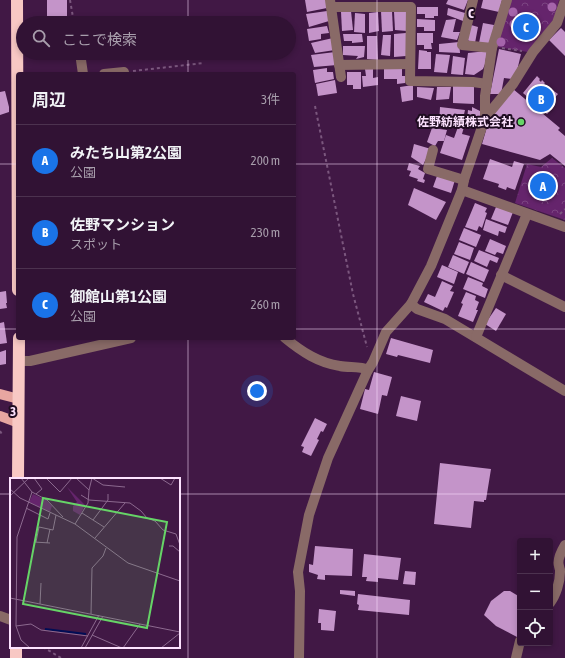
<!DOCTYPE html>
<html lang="ja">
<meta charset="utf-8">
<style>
body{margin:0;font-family:"Asap Condensed","Noto Sans JP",sans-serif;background:#391b3c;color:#f1f3f6}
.controls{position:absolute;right:12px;bottom:12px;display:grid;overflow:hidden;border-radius:4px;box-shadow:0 2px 6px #0003}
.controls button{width:36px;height:36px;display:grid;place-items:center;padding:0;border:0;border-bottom:1px solid #4c324f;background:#311234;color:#f1f3f6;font:20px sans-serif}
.you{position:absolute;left:257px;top:391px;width:14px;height:14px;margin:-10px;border:3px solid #fff;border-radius:50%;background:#1a73e8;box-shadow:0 0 0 6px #1a73e833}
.badge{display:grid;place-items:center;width:26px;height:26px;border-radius:50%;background:#1a73e8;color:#fff;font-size:13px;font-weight:700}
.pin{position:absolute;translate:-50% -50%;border:2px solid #fff;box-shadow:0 1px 4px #0006}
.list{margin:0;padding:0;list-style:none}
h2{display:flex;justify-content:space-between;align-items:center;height:52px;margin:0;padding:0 16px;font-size:17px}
h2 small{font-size:13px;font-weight:400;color:#a89eac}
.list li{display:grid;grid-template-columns:26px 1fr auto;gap:12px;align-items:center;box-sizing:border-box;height:72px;padding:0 16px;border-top:1px solid #4c324f}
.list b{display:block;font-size:15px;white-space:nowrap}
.list p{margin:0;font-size:13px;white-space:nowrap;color:#a89eac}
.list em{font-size:13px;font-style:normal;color:#a89eac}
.icon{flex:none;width:22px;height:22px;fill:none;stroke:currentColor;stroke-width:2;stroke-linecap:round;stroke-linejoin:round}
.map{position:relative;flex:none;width:565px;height:658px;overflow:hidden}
.search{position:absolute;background:#311234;box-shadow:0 2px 6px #0003;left:16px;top:16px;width:280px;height:44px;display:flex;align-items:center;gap:10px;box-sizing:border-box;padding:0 14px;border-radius:22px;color:#a89eac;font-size:15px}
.panel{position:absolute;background:#311234;box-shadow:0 2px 6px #0003;left:16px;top:72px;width:280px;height:268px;border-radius:4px}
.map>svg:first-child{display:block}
</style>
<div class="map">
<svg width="565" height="658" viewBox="0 0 565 658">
<defs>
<pattern id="park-crowns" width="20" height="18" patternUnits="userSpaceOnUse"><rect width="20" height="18" fill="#65246c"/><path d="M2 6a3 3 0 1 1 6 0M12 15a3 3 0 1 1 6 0" fill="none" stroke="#7c4482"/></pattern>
</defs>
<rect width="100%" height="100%" fill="#411845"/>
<g fill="url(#park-crowns)">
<polygon points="510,0 559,0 554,19 528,52 497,47"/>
<polygon points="552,158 565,168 565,220 515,203 527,164 541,167"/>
</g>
<g fill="#c494c9">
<rect x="47" y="0" width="20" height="22"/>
<polygon points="305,0 326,0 327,8 307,12"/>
<polygon points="448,0 468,0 464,10 446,4"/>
<polygon points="483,0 502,0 499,12 481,8"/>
<polygon points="417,7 438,7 438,16 434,16 434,18 425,18 425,14 417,14"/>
<polygon points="448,8 465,13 463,21 447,15"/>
<polygon points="327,11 329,21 309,27 306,14"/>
<polygon points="351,11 353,30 342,31 341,12"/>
<polygon points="381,11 392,11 393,31 382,32"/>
<polygon points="407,11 407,31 395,30 394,12"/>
<polygon points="378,12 379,31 369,33 369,13"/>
<polygon points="355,13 365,14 365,33 354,32"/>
<polygon points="417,19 435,20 435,31 424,31 424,27 417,27"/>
<polygon points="456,19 453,32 460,32 457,40 441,37 446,20"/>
<polygon points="483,23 494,25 491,44 479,43"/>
<polygon points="471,25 478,27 475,43 467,40"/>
<polygon points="327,26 329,33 321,34 321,39 309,41 307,29"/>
<polygon points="561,28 565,32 565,56 549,40"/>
<polygon points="406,33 406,56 394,57 394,34"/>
<polygon points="417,33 433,33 433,43 431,43 432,49 424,49 424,45 417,45"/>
<polygon points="343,34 362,34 363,42 352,43 352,41 344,41"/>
<polygon points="383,35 391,35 390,56 381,55"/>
<polygon points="367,36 377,36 378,60 367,59"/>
<polygon points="333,38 335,50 315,53 311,43"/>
<polygon points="459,42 460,53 439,52 439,44"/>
<polygon points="343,46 365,46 364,57 356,59 358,56 343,55"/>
<polygon points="499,49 521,54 516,75 512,79 504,78 501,94 490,94"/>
<polygon points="419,50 427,51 427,52 431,52 431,69 418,69"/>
<polygon points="487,51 485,64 483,69 474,75 465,74 468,53"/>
<polygon points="335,52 337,65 314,67 311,55"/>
<polygon points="436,54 450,55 447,73 434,72"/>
<polygon points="453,56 465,58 463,75 451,74"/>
<polygon points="327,68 327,72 333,72 334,79 315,83 313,70"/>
<polygon points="365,69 373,69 373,78 378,77 378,85 363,87 362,76 366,76"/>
<polygon points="384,69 402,69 402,76 405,76 405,83 397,84 397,79 384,79"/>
<polygon points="347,72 361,72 361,89 353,89 353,85 347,85"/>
<polygon points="537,76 540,79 539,80 541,82 542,80 545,83 544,84 558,94 549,104 553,108 547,114 523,93"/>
<polygon points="335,80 337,93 318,96 316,84"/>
<polygon points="413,85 413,100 402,102 400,87"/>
<polygon points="453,86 474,86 474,104 453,103"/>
<polygon points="417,87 434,88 431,100 417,97"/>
<polygon points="437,87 451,87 449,99 436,100"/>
<polygon points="513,89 560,128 558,130 565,136 565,166 550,154 540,160 482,144 490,117"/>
<polygon points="5,91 9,107 9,112 0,115 0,92"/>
<polygon points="440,107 465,110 461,127 464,127 462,134 470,136 462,160 440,153 446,135 454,138 458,127 439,124"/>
<polygon points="472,107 482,112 479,121 467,120 468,110 472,111"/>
<polygon points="432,128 447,130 444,141 438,141 435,146 427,142"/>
<polygon points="414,144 431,149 423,165 411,157"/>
<polygon points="490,159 512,167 514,161 524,164 515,190 507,187 506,190 498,187 499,184 483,179"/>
<polygon points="409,163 420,166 418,169 425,173 423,179 425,180 424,183 417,181 418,179 409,176 411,171 407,170"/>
<polygon points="437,176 455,180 451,193 433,187"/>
<polygon points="414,188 446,202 436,220 408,205"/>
<polygon points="475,203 487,208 485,212 487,213 482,228 479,226 477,231 465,227"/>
<polygon points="496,207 513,212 508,225 491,219"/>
<polygon points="486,219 507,227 505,233 499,231 498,236 483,230"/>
<polygon points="464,228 481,235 476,247 459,240"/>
<polygon points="490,239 506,246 503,254 497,252 495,255 485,251"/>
<polygon points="459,242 474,248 470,260 454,254"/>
<polygon points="479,250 499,258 497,263 490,260 487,267 474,261"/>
<polygon points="453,255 469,262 464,274 448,267"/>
<polygon points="471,262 489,270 484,282 466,274"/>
<polygon points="442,265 458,272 454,284 437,277"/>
<polygon points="468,277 483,283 482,286 488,289 485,298 463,289"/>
<polygon points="442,281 453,286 450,291 454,292 447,308 445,307 443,311 424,302 428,294 435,297"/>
<polygon points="6,291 7,303 6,303 7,308 0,309 0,292"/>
<polygon points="466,292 476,296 475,300 479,302 476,310 478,310 473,322 458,316 463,304 461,303"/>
<polygon points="496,308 506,314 496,331 485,324"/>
<polygon points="4,322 7,343 0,344 0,323"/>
<polygon points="391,338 433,350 430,363 398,355 397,357 386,354"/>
<polygon points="6,350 6,364 0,365 0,352"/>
<polygon points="374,372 392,377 387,396 382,395 378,414 360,409 365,389 369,390"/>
<polygon points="401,396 421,401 417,421 396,416"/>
<polygon points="315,418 327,424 323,432 321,431 317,439 319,440 311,456 302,452 304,447 301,446"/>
<polygon points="440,463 491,469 486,500 484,500 484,502 474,501 471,528 434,524"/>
<polygon points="315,546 353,549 352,576 325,575 325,580 317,579 318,575 309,572 309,564 313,565"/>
<polygon points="364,554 401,558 398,580 378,578 378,582 366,581 367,577 362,577"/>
<polygon points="405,571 416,572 415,585 403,584"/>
<polygon points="340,590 355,591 355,596 340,594"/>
<polygon points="504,591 510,591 520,597 520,631 517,637 496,626 484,615 491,601"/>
<polygon points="358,594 410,600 409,615 358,610 359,605 357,604"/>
<polygon points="319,609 336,611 334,631 321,630 321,623 318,623"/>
</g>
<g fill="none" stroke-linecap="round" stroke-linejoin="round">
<g stroke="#7b577e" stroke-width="2" stroke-dasharray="3 3" stroke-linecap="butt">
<polyline points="70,0 74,23"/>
<polyline points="502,48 522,51"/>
<polyline points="133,71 204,63"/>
<polyline points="315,106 353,294 367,347"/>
<polyline points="560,214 565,209"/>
<polyline points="0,431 3,436"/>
<polyline points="43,647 61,658"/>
</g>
<g stroke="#896a67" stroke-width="10">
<polyline points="330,0 341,77"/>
<polyline points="473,0 462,45 492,48"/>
<polyline points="331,7 411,7 410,81 473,82 487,84"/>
<polyline points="80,53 83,74"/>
<polyline points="339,65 410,64"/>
<polyline points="104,74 124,72"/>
<polyline points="485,118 513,84 533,52 557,23 565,0"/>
<polyline points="433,150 428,169 464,180"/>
<polyline points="462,190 565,227"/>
<polyline points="501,275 565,307"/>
<polyline points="411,304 417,309 445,319 565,391"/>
<polyline points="476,337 527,214"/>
<path d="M285 338C302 352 319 363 340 366 349 368 360 366 368 370"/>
<polyline points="20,361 30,361 131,338"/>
<path d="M550 603C556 595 560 582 560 572 560 567 560 571 559 566 557 560 562 550 565 545"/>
<polyline points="0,616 11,620"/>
<polyline points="299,658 300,591 298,572 309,515 328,458 368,370 373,362 386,332 411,304 431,266 462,190 464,180 485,118 485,96 492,48 507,0"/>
<polyline points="516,658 520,641"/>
</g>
<g stroke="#e7a6a1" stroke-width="10">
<polyline points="0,394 19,399"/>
<polyline points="0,416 19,423"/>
</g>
<g stroke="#f8c8c4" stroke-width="12">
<polyline points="17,0 18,290"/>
<polyline points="18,479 19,338"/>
<polyline points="16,658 16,647"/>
</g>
</g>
<g fill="#a564ab">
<circle cx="552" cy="7" r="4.5"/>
<circle cx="513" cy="12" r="4.5"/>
<circle cx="514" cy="24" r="4.5"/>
<circle cx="523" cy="31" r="4.5"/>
<circle cx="534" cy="32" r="4.5"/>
<circle cx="501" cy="42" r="4.5"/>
</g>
<path fill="none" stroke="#fde3ff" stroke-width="1" stroke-opacity="0.55" d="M188 0V23M377 0V658M188 53V74M0 164H18M294 164H565M0 329H18M294 329H565M188 338V658M0 494H11M179 494H565"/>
<circle fill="#66d467" stroke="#1e0c20" stroke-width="1.5" cx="521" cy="122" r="4"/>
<g text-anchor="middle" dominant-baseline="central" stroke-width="4" stroke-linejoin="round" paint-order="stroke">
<g font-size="12" font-weight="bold" fill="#fde3ff" stroke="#1e0c20" text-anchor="end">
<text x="513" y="122">佐野紡績株式会社</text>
</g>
</g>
<g transform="translate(10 478)">
<rect width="170" height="170" fill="#411845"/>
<path d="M57 9 75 27 70 37 63 33V28L67 24ZM23 16 36 22 42 28 40 34 19 24Z" fill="#65246c"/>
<path fill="none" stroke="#000d55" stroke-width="2" d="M35 151 76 156"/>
<path fill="none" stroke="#8c698f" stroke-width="1" d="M11 0 22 14 37 22 53 39M24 0 32 11 26 16M36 0 50 14 62 0M82 0 93 7 115 9M150 0 161 7 165 0M0 11 10 20 65 46 118 85 170 103M79 12 82 0M71 17 79 22 120 25 131 33 137 40 145 43 153 52 166 56 170 67M0 18 19 0M16 30 38 41 40 35M72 35 94 49M83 42 98 22V16M65 46 78 25 79 12 66 0M85 60 115 25M24 64 40 65M26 64 29 49 43 52 46 37M37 65 40 51M159 68H163L170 74M0 120 170 154M30 126 31 105M81 136 82 90 93 78 96 70M6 148 21 146 31 152 78 158M82 157 112 170M20 170 11 162 6 148 7 59 22 14M71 170 89 137M75 170 93 138M113 170 130 146M151 170 170 155"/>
<path fill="#66d467" fill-opacity="0.15" stroke="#66d467" stroke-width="2" d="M33 20 157 44 137 150 13 126Z"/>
<rect width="170" height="170" fill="none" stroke="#fde3ff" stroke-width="2"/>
</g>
<g font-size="13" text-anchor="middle" font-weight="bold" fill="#fde3ff" stroke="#1e0c20" stroke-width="4" stroke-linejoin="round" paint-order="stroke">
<text x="471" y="18">C</text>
<text x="13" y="416">3</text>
</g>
</svg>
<div class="controls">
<button>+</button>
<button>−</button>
<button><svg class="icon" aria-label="locate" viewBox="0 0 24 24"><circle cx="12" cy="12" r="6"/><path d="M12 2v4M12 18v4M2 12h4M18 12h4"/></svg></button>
</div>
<div class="you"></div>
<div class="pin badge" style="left:543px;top:186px">A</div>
<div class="pin badge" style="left:541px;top:99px">B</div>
<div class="pin badge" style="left:526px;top:27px">C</div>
<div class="search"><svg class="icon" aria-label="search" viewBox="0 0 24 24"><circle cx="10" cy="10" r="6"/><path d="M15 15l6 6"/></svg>ここで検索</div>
<section class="panel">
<h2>周辺<small>3件</small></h2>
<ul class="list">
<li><span class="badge">A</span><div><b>みたち山第2公園</b><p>公園</p></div><em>200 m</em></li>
<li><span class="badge">B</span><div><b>佐野マンション</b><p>スポット</p></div><em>230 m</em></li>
<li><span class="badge">C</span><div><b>御館山第1公園</b><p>公園</p></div><em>260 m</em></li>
</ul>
</section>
</div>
